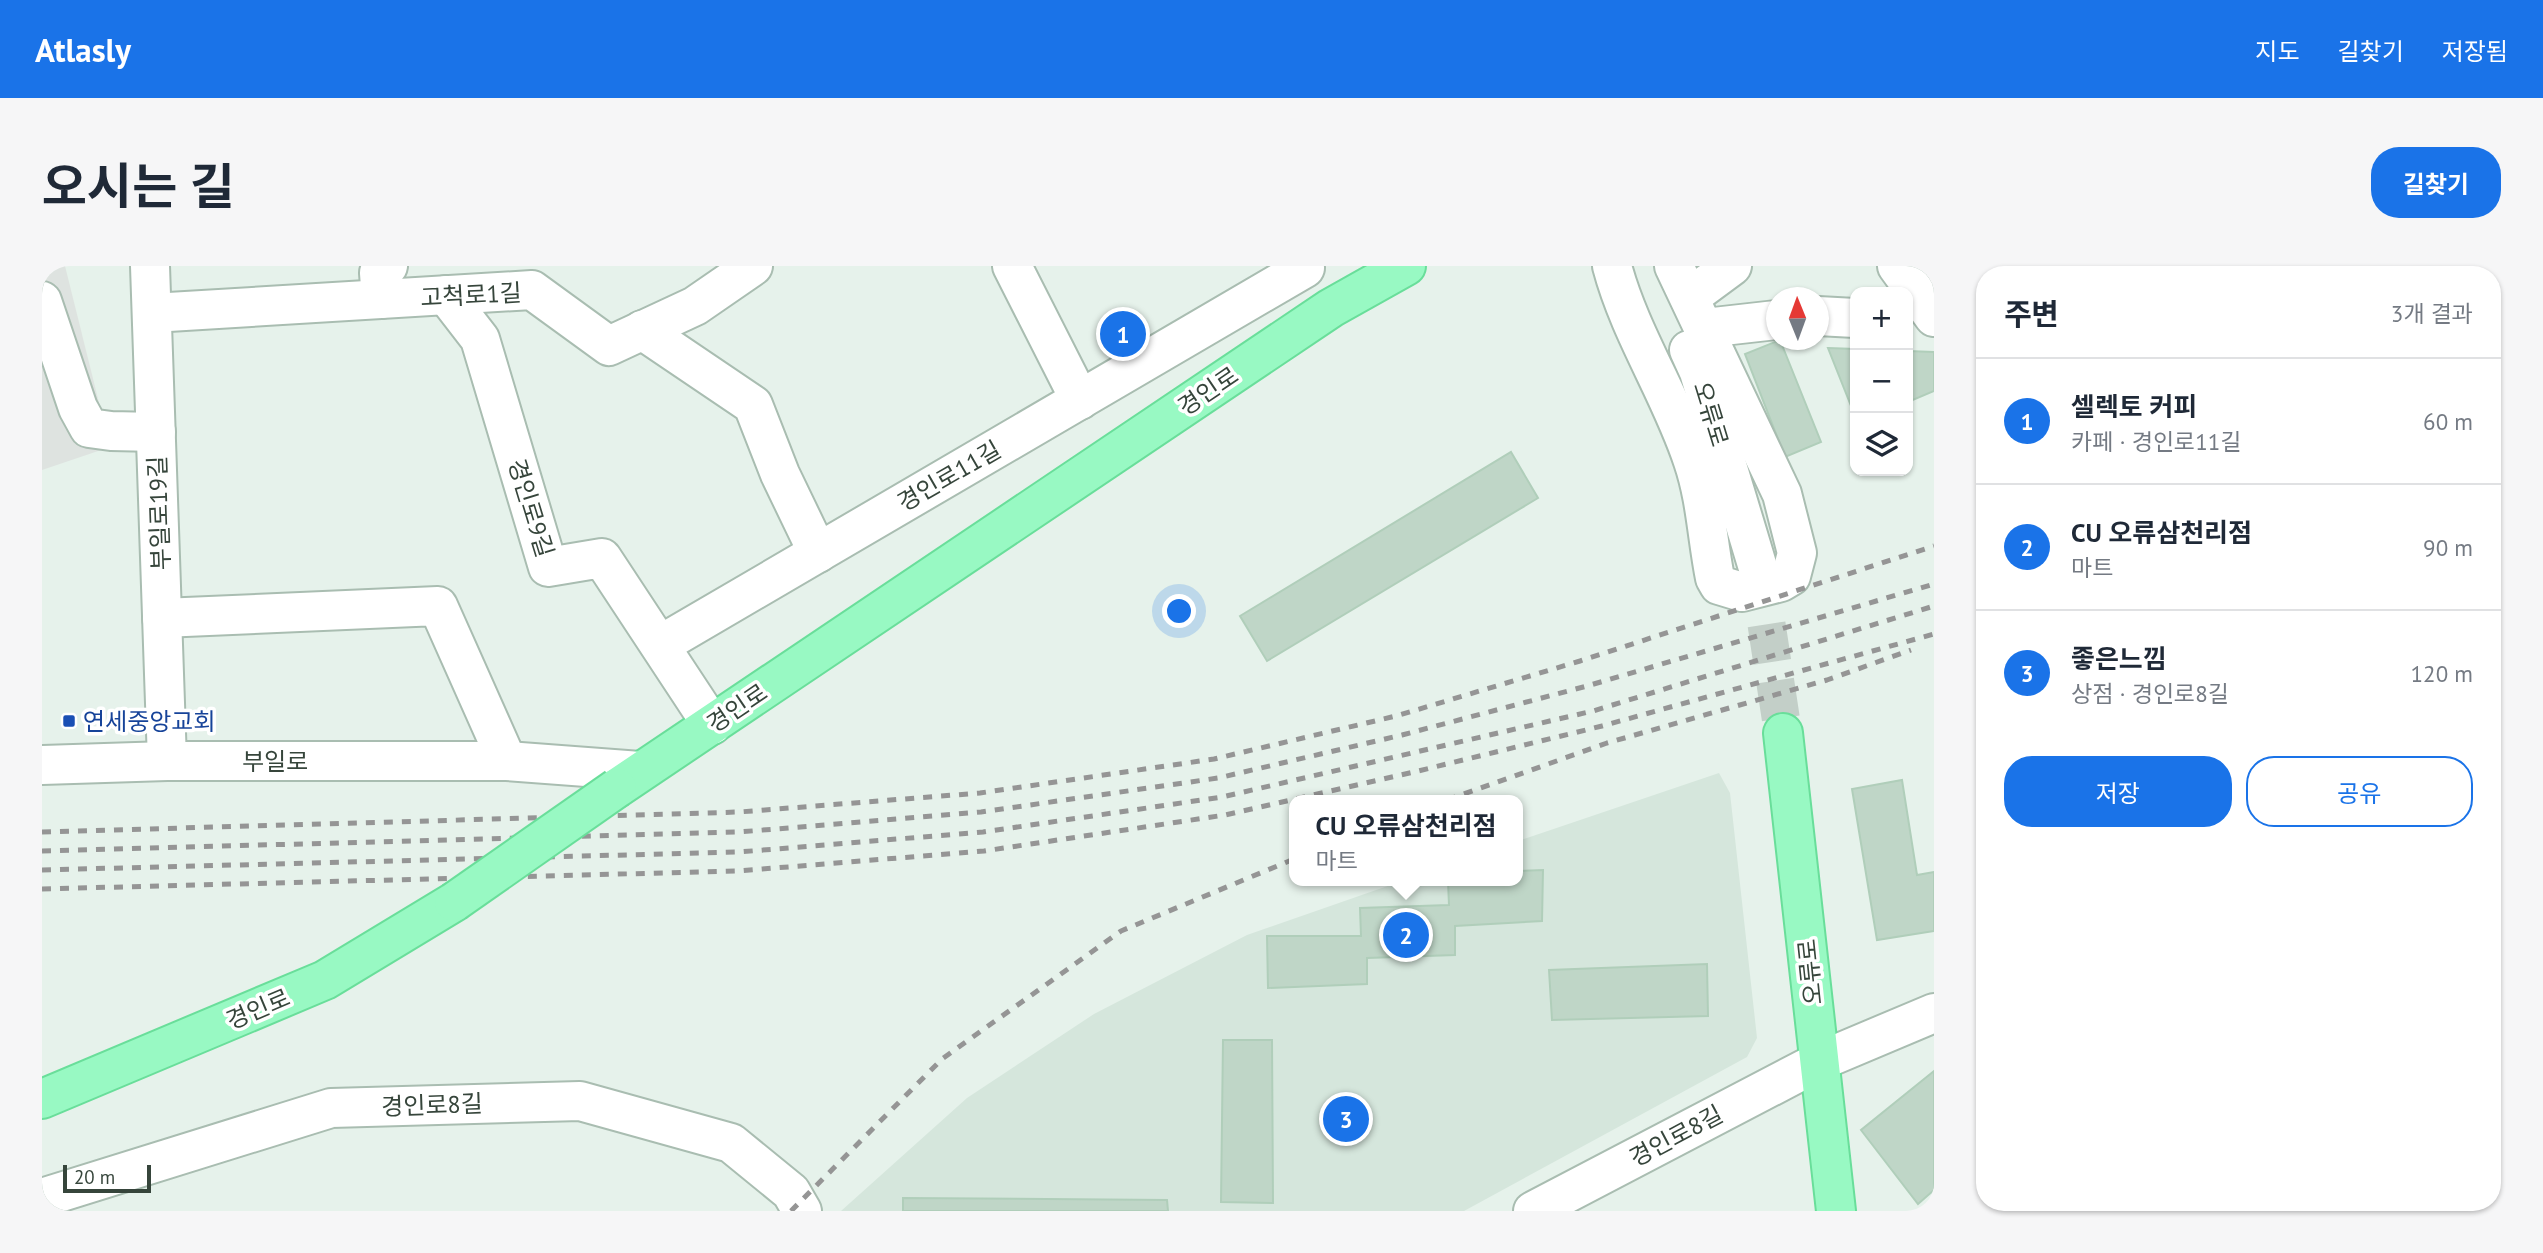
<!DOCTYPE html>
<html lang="ko">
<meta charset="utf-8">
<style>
body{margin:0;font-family:"PT Sans","Noto Sans KR",sans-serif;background:#f6f6f7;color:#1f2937}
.controls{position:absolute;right:21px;top:21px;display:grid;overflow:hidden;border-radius:14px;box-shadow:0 2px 5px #0004}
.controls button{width:63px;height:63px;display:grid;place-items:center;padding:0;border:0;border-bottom:2px solid #e0e1e3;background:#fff;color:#1f2937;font:35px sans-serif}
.compass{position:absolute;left:1724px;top:21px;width:63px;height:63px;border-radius:50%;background:#fff;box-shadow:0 2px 5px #0004;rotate:359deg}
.scale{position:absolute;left:21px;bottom:18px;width:88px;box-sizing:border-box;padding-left:7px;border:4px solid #36453b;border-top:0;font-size:19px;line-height:24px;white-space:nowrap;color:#36453b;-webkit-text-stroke:5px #fff;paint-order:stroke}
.you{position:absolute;left:1138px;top:346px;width:24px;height:24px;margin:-18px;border:5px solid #fff;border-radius:50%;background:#1a73e8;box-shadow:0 0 0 10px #1a73e833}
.badge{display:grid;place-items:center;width:46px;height:46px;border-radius:50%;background:#1a73e8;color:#fff;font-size:23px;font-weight:700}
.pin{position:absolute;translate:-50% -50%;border:4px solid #fff;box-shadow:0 2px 7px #0006}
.popup{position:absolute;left:1247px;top:529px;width:234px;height:91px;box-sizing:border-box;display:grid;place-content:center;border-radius:14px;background:#fff;filter:drop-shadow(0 2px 5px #0005);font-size:23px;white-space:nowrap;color:#747a83}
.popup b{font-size:26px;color:#1f2937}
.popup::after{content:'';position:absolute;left:50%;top:100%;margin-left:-14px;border:14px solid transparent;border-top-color:#fff}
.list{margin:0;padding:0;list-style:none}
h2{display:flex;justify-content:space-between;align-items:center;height:91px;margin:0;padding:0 28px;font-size:30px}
h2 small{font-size:23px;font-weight:400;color:#747a83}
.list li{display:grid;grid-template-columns:46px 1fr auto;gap:21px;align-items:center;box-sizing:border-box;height:126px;padding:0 28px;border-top:2px solid #e0e1e3}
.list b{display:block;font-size:26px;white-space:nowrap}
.list p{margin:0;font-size:23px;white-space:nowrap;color:#747a83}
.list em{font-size:23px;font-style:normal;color:#747a83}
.actions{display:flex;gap:14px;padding:21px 28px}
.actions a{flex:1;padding:16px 0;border:2px solid #1a73e8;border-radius:28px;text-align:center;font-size:24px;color:#1a73e8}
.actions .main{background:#1a73e8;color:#fff}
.icon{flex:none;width:38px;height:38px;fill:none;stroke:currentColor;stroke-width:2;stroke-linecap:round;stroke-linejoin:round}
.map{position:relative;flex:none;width:1892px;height:945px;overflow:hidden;border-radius:28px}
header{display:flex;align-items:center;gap:42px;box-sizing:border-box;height:98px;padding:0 35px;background:#1a73e8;color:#fff}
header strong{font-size:33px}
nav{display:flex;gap:38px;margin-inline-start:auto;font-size:24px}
.intro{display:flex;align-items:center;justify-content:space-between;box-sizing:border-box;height:168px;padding:0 42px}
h1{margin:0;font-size:49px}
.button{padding:18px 32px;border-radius:28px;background:#1a73e8;color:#fff;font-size:24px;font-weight:700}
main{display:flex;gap:42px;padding:0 42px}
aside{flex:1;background:#fff;border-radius:28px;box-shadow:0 2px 5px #0004}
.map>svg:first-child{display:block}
</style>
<header>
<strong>Atlasly</strong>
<nav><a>지도</a><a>길찾기</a><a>저장됨</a></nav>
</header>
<div class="intro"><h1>오시는 길</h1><a class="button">길찾기</a></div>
<main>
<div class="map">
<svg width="1892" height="945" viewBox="0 0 1892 945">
<rect width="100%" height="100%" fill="#e6f2eb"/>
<polygon fill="#d5e6dc" points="1677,507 1688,527 1715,772 1705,791 1422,945 799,945 925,832 1052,748 1205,669 1360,615 1476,615 1476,575"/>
<polygon fill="#dee3e0" points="0,0 23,0 68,181 0,204"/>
<g fill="#bfd6c7" stroke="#b0ceba" stroke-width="2">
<polygon points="1738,74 1779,176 1743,191 1703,88"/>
<polygon points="1786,82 1813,83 1813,150"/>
<polygon points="1866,85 1892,86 1892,125 1866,136"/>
<polygon points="1469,186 1496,232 1225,395 1198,350"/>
<polygon points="1860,514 1875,609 1892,606 1892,665 1835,674 1810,523"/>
<polygon points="1501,604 1500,655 1413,660 1413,689 1325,692 1325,718 1226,722 1225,670 1319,670 1318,642 1407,639 1406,615 1476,615 1476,605"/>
<polygon points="1665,698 1666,750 1510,754 1507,704"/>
<polygon points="1181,774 1230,774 1231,937 1179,936"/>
<polygon points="1892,805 1892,924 1876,938 1819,864"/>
<polygon points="861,932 1125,934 1126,945 861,945"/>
</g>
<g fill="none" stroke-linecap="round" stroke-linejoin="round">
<polyline stroke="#c3cfc8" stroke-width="38" stroke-dasharray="38 19" stroke-linecap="butt" points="1716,302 1741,467"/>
<g stroke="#a9bdb1" stroke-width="42">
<g id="minor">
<polyline points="108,0 125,495"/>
<polyline points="970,0 1038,134"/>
<path d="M1570 0C1588 68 1629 128 1651 195 1664 233 1665 272 1673 312L1677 319 1700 326 1739 316 1749 310 1755 287 1740 228 1632 0"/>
<polyline points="1855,0 1892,51"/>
<polyline points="404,29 438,73 506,301 560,292 670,459"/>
<polyline points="1648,31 1690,0"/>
<polyline points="339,33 337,7 346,0"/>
<polyline points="0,35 36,142 47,162 69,165 114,166"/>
<polyline points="110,47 490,24 567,80 653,40 711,0"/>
<polyline points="1776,50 1813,52"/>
<polyline points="1663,62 1734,54"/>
<polyline points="600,64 711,139 738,208 776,287"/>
<polyline points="1647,84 1657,106 1716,302"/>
<polyline points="120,352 396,340 465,495"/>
<polyline points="618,379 1263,2"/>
<polyline points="0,499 125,495 465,495 598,505"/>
<polyline points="0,932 289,842 538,835 689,877 749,926 760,945"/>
<polyline points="1491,945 1778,795 1892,747"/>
</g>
</g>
<g stroke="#69de9a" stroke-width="42">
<g id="major">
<polyline points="1741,467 1794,945"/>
<polyline points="575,522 1289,42 1364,0"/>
<polyline points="0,833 283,714 412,636"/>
</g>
</g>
<use href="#minor" stroke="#fff" stroke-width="38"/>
<use href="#major" stroke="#98f9c3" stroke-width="38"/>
<g stroke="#959595" stroke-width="5" stroke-dasharray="9 9" stroke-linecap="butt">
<polyline points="1405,534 1565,477 1785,414 1869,384"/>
<polyline points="0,566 697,546 938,527 1172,493 1354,450 1538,395 1892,280"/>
<polyline points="0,585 697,566 939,546 1176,512 1360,469 1545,420 1892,318"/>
<polyline points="0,604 697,586 941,566 1180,531 1551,445 1892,340"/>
<polyline points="0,623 696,605 942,585 1183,549 1372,506 1560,460 1892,368"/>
<polyline points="749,945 900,793 1079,665 1252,593"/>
</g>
<g stroke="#69de9a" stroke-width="42" stroke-linecap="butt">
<polyline id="major-bridge" points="412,636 575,522"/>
</g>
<use href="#major-bridge" stroke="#98f9c3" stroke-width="38"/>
</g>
<rect fill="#1a4fb4" stroke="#fff" stroke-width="2.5" x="20" y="448" width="14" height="14" rx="3.5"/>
<g text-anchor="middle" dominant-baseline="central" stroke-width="7" stroke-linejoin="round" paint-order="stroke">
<g font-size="24" fill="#36453b" stroke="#fff">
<text transform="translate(429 29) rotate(-3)">고척로1길</text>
<text transform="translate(1166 125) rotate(-34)">경인로</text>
<text transform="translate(1669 148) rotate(73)">오류로</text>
<text transform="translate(907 210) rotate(-30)">경인로11길</text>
<text transform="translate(489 242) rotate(73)">경인로9길</text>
<text transform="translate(117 247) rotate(-92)">부일로19길</text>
<text transform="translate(695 442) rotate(-34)">경인로</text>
<text x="233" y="495">부일로</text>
<text transform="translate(1768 706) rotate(-96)">오류로</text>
<text transform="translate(216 743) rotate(-23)">경인로</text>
<text transform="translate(390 839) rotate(-2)">경인로8길</text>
<text transform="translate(1634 870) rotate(-28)">경인로8길</text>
</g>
<g font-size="24" fill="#164399" stroke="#fff" text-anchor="start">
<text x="41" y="455">연세중앙교회</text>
</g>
</g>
</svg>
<div class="controls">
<button>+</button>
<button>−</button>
<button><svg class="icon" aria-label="layers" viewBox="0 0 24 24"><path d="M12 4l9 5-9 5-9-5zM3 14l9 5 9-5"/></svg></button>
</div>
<svg class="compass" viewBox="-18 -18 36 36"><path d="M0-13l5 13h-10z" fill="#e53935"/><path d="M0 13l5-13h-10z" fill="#747a83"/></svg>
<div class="scale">20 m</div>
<div class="you"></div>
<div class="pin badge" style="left:1081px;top:68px">1</div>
<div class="pin badge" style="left:1364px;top:669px">2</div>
<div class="popup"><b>CU 오류삼천리점</b>마트</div>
<div class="pin badge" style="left:1304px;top:853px">3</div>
</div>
<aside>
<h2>주변<small>3개 결과</small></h2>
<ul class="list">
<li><span class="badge">1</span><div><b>셀렉토 커피</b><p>카페 · 경인로11길</p></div><em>60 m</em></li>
<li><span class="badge">2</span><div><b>CU 오류삼천리점</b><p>마트</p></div><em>90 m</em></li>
<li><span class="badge">3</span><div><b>좋은느낌</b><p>상점 · 경인로8길</p></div><em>120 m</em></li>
</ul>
<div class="actions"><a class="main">저장</a><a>공유</a></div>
</aside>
</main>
